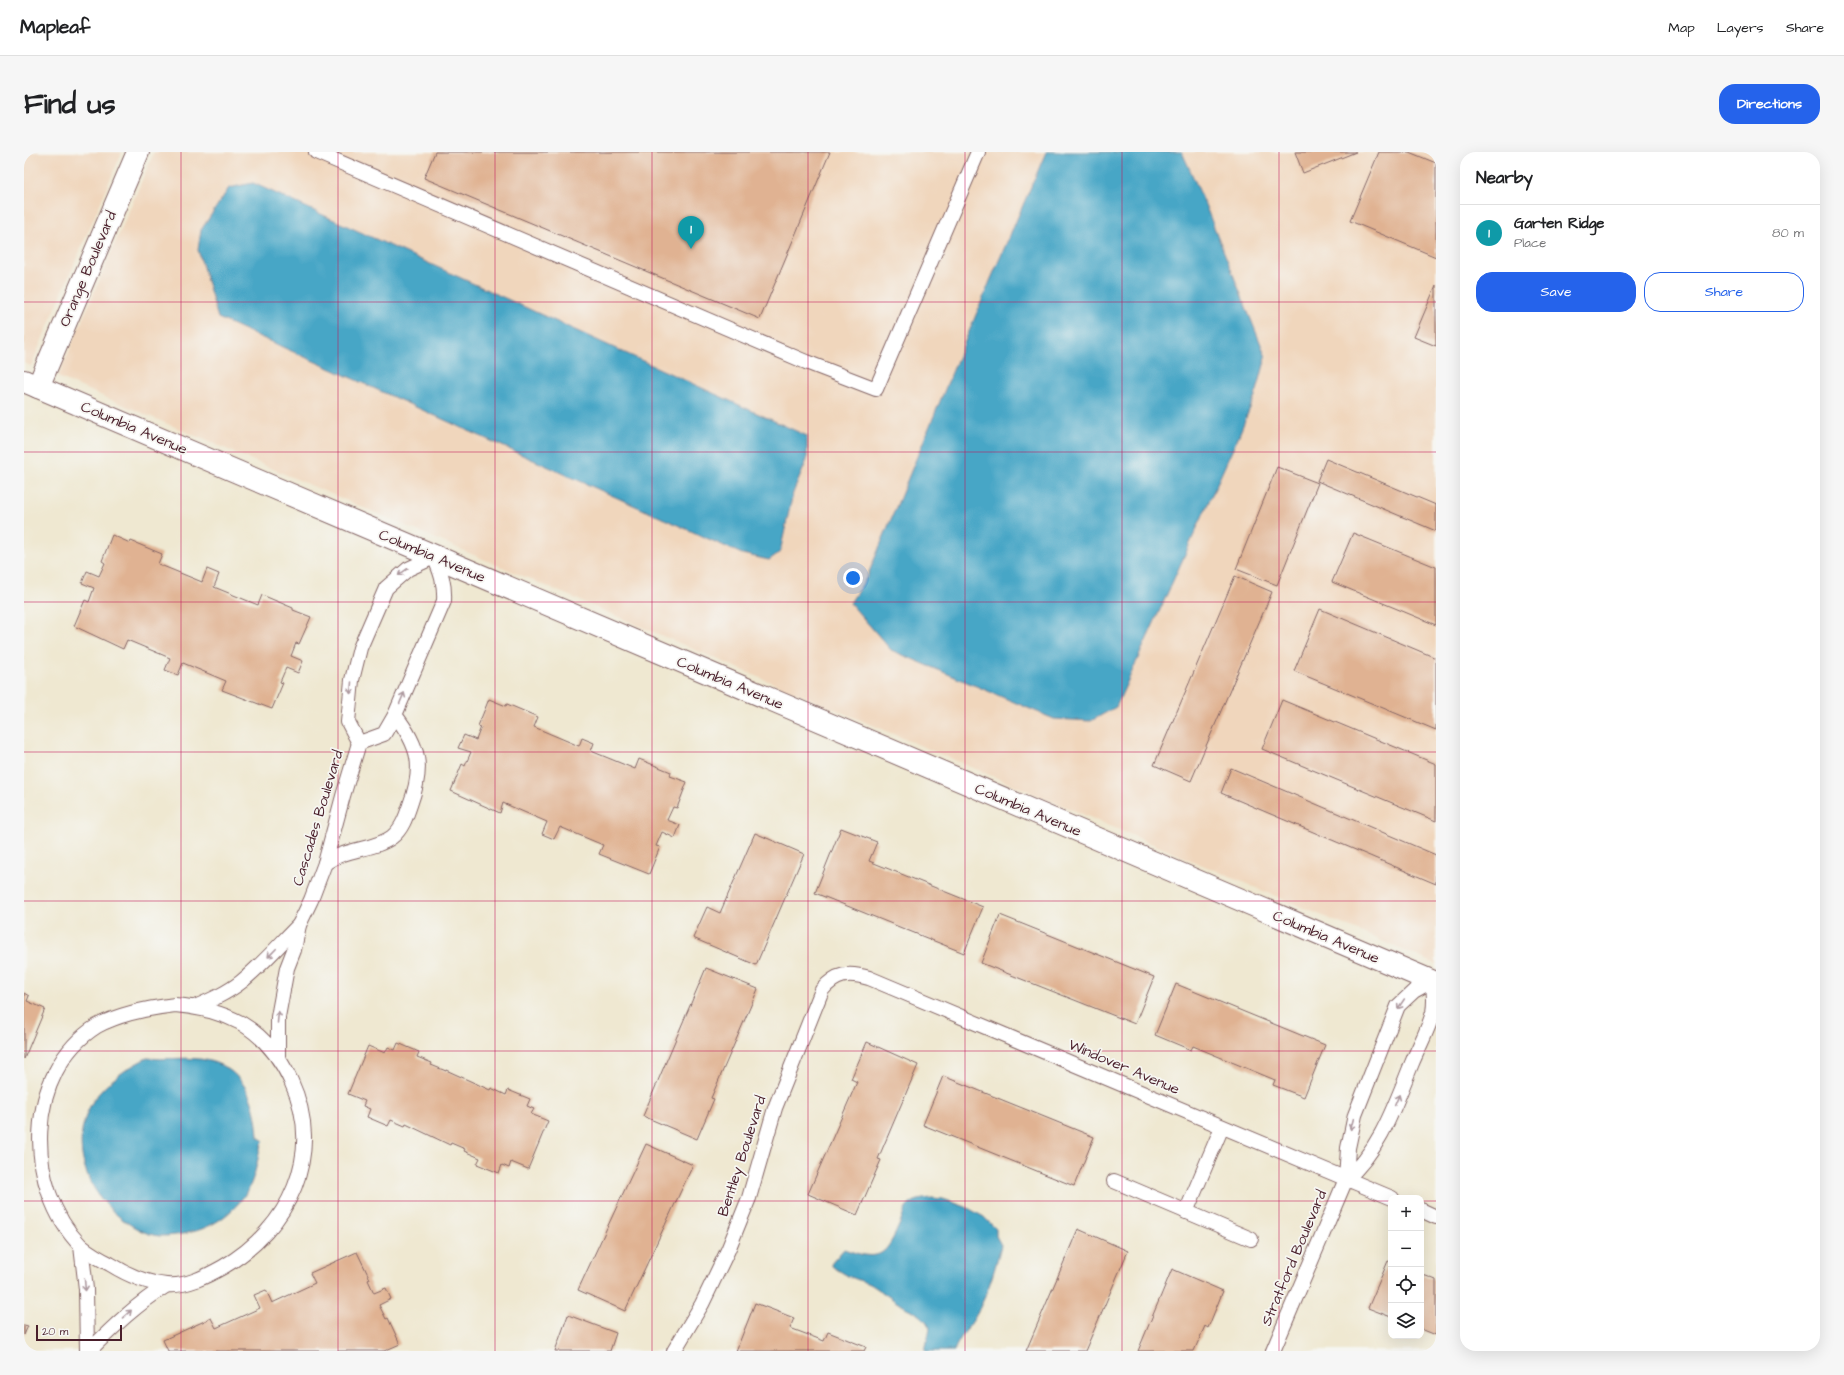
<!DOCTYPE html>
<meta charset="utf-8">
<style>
body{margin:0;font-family:"Architects Daughter",sans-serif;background:#f6f6f6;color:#202124}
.controls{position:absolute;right:12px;bottom:12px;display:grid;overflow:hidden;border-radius:8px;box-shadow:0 4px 16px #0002}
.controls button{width:36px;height:36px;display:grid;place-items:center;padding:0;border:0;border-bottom:1px solid #e0e0e0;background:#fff;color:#202124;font:20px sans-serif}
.scale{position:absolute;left:12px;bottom:10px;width:86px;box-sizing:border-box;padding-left:4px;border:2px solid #4a1f2b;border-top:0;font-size:11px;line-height:14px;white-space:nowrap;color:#4a1f2b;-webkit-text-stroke:3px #f6f6f2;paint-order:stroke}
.you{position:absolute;left:829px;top:426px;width:14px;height:14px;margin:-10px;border:3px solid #fff;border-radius:50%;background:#1a73e8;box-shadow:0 0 0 6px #1a73e833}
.badge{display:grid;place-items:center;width:26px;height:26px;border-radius:50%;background:#2563eb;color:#fff;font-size:13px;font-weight:700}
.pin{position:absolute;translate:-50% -33px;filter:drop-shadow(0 1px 2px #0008)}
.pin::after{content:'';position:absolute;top:21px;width:14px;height:12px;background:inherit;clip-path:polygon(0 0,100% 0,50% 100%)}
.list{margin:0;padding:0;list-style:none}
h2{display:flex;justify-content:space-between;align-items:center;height:52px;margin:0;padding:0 16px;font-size:17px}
h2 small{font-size:13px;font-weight:400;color:#757577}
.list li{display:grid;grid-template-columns:26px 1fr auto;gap:12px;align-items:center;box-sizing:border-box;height:56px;padding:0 16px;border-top:1px solid #e0e0e0}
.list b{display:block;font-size:15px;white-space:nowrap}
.list p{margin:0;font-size:13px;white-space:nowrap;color:#757577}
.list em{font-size:13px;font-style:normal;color:#757577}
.actions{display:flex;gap:8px;padding:12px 16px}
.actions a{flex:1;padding:9px 0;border:1px solid #2563eb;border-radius:16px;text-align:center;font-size:14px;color:#2563eb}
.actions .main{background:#2563eb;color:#fff}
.icon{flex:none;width:22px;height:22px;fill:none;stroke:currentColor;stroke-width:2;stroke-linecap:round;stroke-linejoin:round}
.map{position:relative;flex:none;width:1412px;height:1199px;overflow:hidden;border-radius:16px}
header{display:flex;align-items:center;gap:24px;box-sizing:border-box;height:56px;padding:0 20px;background:#fff;border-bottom:1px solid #e0e0e0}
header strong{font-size:19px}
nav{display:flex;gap:22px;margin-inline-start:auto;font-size:14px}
.intro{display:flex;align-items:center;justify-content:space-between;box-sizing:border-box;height:96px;padding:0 24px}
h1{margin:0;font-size:28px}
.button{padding:10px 18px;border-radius:16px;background:#2563eb;color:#fff;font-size:14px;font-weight:700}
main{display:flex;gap:24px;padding:0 24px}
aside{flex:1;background:#fff;border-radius:16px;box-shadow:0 4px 16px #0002}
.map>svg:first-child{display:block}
</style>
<header>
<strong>Mapleaf</strong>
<nav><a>Map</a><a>Layers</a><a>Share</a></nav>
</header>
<div class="intro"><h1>Find us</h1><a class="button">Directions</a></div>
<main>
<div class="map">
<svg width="1412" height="1199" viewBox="0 0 1412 1199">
<rect width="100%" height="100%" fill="#f6f6f2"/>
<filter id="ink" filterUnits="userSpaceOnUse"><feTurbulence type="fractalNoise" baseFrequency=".025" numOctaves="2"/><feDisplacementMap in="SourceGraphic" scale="8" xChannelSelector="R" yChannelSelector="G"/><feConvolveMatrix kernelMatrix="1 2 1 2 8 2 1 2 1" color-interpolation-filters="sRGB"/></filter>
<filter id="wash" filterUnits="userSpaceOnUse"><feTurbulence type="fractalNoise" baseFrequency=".012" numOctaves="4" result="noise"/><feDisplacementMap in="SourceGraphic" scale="16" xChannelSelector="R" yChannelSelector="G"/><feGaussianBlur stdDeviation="0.9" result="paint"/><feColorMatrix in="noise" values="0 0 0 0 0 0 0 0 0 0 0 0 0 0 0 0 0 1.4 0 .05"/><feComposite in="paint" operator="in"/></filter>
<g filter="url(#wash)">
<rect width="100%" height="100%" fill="#efe8d1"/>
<g fill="#f0d6bc" fill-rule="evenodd">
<polygon points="0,0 98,0 7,214 0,211"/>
<path d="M130 0H1022L966 129 843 425 826 451 1067 569 1092 555 1215 283 1242 205 1178 45 1158 0H1412V812L730 523 34 225ZM229 31 783 284V308L769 341 756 400Z"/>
</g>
<g fill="#46a6c6" stroke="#486278">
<polygon points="1022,0 1158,0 1178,45 1242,205 1233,239 1215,283 1092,555 1067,569 1030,567 867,498 826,451 843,425 966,129"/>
<polygon points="229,31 783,284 783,308 769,341 756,400 745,408 718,402 194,166 174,98 177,78 205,36"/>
<path d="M123 906C141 908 158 905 176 907 219 913 232 947 234 985L240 989 237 992C233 1010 231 1029 220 1044 207 1063 186 1077 163 1081 155 1083 145 1084 136 1084 122 1083 109 1075 98 1067 61 1039 44 991 69 949 81 931 104 915 123 906Z"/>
<path d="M908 1046 919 1047 942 1055 960 1065 972 1077V1084L977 1093C971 1118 963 1144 950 1167 943 1178 935 1186 930 1199H901L906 1176 902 1169 891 1160 877 1153 848 1133 824 1124 809 1115 807 1112 820 1097C858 1111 862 1103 877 1069 879 1064 881 1056 885 1053 891 1047 900 1047 908 1046Z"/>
</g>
<g id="blocks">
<g fill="#e0b292">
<polygon points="411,0 806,0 736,167 400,26"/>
<polygon points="1271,0 1332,0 1279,21"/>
<polygon points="1355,0 1385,0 1412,11 1412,105 1326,69"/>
<polygon points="1412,133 1412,194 1390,185"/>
<polygon points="1302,307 1412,353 1412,379 1293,329"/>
<polygon points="1253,315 1294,331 1253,433 1212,417"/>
<polygon points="1329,381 1412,415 1412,473 1308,430"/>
<polygon points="88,383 106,391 107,389 138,402 134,412 178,430 183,417 195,422 190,435 234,453 238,443 269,456 269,458 287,465 275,492 272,491 267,504 279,509 274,521 262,516 256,530 259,531 248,557 198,538 202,529 159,511 154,523 141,518 146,506 103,488 99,497 50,474 61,448 65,450 70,436 58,431 63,419 75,424 81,411 78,409"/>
<polygon points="1211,424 1248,440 1167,629 1130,613"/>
<polygon points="1296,457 1412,506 1412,578 1270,519"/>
<polygon points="465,547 482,554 483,552 514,565 510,575 555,594 558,586 570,591 567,599 611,617 615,607 647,620 646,624 663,630 653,656 649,655 643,668 656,673 651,686 638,680 632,694 636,695 625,722 575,702 579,693 536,675 530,687 518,682 523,670 479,651 476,661 427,639 438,612 441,614 447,600 434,596 440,583 452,588 457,575 454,574"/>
<polygon points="1258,548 1412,612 1412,669 1238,597"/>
<polygon points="1207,616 1412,703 1412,732 1197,641"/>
<polygon points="817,676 853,690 845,709 959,755 940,801 791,741"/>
<polygon points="731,681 780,702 732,813 669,786 683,755 696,761"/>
<polygon points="976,763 1130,825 1111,872 957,811"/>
<polygon points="682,816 734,837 687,946 690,947 673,987 619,964"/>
<polygon points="1152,832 1301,893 1280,945 1249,933 1251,928 1169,894 1167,898 1131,883"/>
<polygon points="0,841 5,844 3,849 21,857 0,907"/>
<polygon points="843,890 894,913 854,1007 857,1008 833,1063 784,1042 833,930 827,927"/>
<polygon points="374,891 395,900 393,905 408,911 407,913 422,919 422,918 466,938 467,936 482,943 484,938 506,947 503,954 510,957 507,962 524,969 504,1017 487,1010 485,1016 478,1013 475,1021 453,1012 456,1006 440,999 441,997 427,991 426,993 382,972 381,974 367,968 364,974 343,965 346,957 339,954 341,949 324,942 344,894 361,901 364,895 371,898"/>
<polygon points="919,924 1070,985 1050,1034 899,973"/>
<polygon points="622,992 669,1013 601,1159 554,1138"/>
<polygon points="1054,1077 1104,1099 1061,1199 1002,1199"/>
<polygon points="333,1100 346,1127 344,1128 350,1141 362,1136 367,1147 355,1153 362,1167 364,1166 376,1192 360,1199 144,1199 139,1188 187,1166 192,1176 236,1156 230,1143 242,1138 248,1151 291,1131 286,1121"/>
<polygon points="1364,1109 1367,1110 1367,1165 1344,1156"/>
<polygon points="1148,1117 1199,1139 1184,1176 1181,1174 1170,1199 1114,1199"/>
<polygon points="1397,1122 1412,1128 1412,1183 1397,1177"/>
<polygon points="731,1151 770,1166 766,1176 800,1189 804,1180 842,1195 840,1199 712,1199"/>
<polygon points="544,1163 592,1181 586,1199 531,1199"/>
<polygon points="0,1173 4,1174 0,1183"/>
</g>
</g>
</g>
<g filter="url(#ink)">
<use href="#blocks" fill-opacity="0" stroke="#846565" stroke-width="1"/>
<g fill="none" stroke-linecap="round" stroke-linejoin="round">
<g stroke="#846565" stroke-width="16">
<g id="service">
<polyline points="292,0 782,210 852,237 954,0"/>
<path d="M301 711C322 696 351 698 368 685 378 677 382 665 386 653 400 615 396 595 371 563"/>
<path d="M151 853C175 855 196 860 217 871 240 885 256 905 267 929 301 1002 265 1077 199 1115 183 1124 162 1135 142 1133 123 1131 102 1122 86 1112 76 1107 66 1101 57 1094 0 1036 0 920 73 874 97 861 125 856 151 853Z"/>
<path d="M171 855C187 848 203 841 217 830 238 813 256 792 275 773"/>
<path d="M254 904V865L263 816 270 798 275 773 287 748 301 711 319 644 335 591 324 570 328 528 336 496 362 436 384 417 410 405C417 420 421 432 420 449L371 563 360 582 335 591"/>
<polyline points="1090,1029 1227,1087"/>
<polyline points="1397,1058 1412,1065"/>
<polyline points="1162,1060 1198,975"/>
<polyline points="57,1094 62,1137 63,1199"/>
<path d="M65 1199C90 1174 113 1152 143 1133"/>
<path d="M650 1199 678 1152 704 1098 725 1046 751 956 798 838C812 821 825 820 845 826L1368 1046"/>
<path d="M1249 1199 1322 1027 1324 996 1331 963 1374 854 1390 839 1408 829C1410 839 1411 849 1409 860 1405 877 1395 894 1388 911 1371 952 1357 997 1322 1027"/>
</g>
</g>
<g stroke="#846565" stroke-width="24">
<polyline id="minor" points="14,235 114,0"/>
</g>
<g stroke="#846565" stroke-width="24">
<polyline id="tertiary" points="0,229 1412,831"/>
</g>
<use href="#service" stroke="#fff" stroke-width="14"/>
<use href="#minor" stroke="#fff" stroke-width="22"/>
<use href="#tertiary" stroke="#fff" stroke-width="22"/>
</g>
<defs><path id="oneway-shaft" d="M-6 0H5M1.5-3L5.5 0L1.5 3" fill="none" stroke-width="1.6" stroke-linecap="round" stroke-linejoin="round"/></defs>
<g stroke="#ae9aa0">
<use href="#oneway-shaft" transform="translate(379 420) rotate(144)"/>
<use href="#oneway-shaft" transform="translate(327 536) rotate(95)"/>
<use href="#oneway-shaft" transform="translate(378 546) rotate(-67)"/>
<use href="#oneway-shaft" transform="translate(248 801) rotate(134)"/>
<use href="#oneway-shaft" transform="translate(1377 852) rotate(124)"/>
<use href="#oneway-shaft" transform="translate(254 865) rotate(-85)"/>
<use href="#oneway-shaft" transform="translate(1373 948) rotate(-67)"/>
<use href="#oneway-shaft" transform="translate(1328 972) rotate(105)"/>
<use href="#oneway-shaft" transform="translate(61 1133) rotate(85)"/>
<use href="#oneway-shaft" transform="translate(103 1162) rotate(-41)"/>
</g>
</g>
<path fill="none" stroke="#c2185b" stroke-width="1" stroke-opacity="0.55" d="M157 0V1199M314 0V1199M471 0V1199M628 0V1199M784 0V1199M941 0V1199M1098 0V1199M1255 0V1199M0 150H1412M0 300H1412M0 450H1412M0 600H1412M0 749H1412M0 899H1412M0 1049H1367M1397 1049H1412"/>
<g text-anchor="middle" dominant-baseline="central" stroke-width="3.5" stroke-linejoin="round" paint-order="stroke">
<g font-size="15" fill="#4a1f2b" stroke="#f6f6f2">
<text transform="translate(64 117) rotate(-67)">Orange Boulevard</text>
<text transform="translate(110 276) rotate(23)">Columbia Avenue</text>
<text transform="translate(408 404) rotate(23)">Columbia Avenue</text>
<text transform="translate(706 531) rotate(23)">Columbia Avenue</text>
<text transform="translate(1004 658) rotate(23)">Columbia Avenue</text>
<text transform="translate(294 666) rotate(-73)">Cascades Boulevard</text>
<text transform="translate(1302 785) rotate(23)">Columbia Avenue</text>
<text transform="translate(1100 915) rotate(23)">Windover Avenue</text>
<text transform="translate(718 1004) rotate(-72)">Bentley Boulevard</text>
<text transform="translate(1270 1106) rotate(-67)">Stratford Boulevard</text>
</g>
</g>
</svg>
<div class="controls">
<button>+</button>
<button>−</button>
<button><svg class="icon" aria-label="locate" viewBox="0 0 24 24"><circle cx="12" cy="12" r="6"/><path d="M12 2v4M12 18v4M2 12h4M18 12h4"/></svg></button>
<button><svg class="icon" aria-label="layers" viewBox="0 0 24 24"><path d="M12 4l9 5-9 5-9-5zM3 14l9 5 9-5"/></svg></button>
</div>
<div class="scale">20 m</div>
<div class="you"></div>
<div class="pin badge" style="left:667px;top:97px;background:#0f9aa8">1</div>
</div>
<aside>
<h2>Nearby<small></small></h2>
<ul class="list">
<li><span class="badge" style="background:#0f9aa8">1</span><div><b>Garten Ridge</b><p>Place</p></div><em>80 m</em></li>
</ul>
<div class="actions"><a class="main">Save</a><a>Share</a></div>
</aside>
</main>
